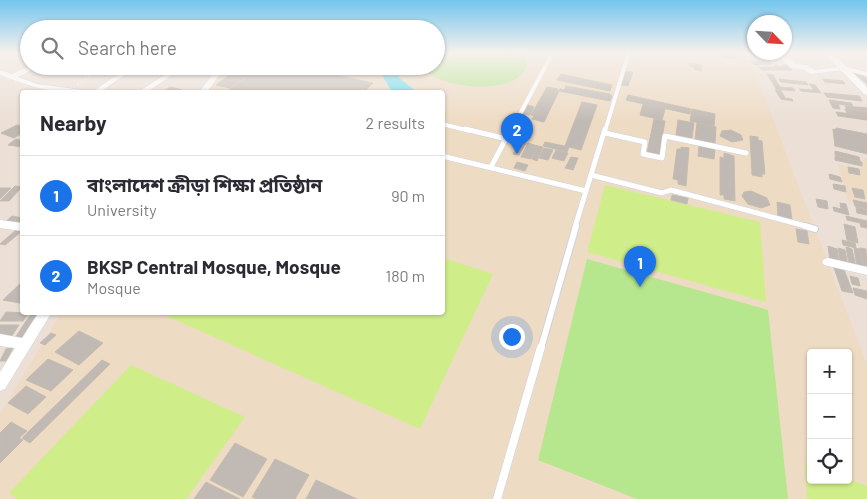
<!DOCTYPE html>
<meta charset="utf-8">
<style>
body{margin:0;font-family:Barlow,"Noto Sans Bengali",sans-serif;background:#f2f2f3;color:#2b2b33}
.controls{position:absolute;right:15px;bottom:15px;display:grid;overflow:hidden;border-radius:5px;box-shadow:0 1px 4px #0004}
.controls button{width:45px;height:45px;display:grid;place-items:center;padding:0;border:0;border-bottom:1px solid #e1e1e2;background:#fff;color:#2b2b33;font:25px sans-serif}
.compass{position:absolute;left:747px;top:15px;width:45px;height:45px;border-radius:50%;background:#fff;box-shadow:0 1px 4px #0004;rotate:115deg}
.you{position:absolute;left:511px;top:336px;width:18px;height:18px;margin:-12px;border:4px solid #fff;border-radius:50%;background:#1a73e8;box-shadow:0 0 0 8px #1a73e833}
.badge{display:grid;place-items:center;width:32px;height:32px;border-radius:50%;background:#1a73e8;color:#fff;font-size:16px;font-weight:700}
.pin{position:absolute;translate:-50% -41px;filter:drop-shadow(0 1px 2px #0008)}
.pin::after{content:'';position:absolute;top:26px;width:18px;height:15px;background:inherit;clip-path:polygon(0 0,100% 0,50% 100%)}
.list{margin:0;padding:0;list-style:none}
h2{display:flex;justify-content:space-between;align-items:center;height:65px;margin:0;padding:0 20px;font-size:21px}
h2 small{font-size:16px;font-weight:400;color:#7c7c81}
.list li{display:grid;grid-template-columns:32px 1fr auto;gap:15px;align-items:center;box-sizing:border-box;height:80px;padding:0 20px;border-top:1px solid #e1e1e2}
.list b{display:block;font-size:19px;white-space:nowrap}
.list p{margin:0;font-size:16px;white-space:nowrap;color:#7c7c81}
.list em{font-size:16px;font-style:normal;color:#7c7c81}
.icon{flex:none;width:28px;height:28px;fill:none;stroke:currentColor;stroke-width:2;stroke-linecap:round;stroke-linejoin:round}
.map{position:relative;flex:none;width:867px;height:499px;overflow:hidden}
.search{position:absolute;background:#fff;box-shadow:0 1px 4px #0004;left:20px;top:20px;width:425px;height:55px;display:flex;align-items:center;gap:12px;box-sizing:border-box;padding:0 18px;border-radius:28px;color:#7c7c81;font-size:19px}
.panel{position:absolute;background:#fff;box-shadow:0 1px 4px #0004;left:20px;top:90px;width:425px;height:225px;border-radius:5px}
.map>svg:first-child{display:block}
</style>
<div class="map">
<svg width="867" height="499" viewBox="0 0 867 499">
<rect width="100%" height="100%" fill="#ebdfd6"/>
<g fill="#eedbc4" fill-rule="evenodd">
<path d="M436 52H741L750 59 867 365V499H0V414L61 313 442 312V92H205L212 82 231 66H436ZM811 353H848V480H811Z"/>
<polygon points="865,158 867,158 867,204 848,201 838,164 860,169"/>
</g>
<g fill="#b6e68e">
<path d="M436 52H524L528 63C520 98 442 89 423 69L422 66H436Z"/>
<polygon points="587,259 768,310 788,499 637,499 538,460"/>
</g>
<g fill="#cfee89">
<polygon points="605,185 760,222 766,302 587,252"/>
<polygon points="443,258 493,274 420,429 160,313 442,312"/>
<polygon points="131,365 245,417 186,499 18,499 9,493"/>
<polygon points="805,462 811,464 811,480 848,479 867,486 867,499 807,499"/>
</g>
<polygon fill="#61dff5" points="374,66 399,66 399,78 417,92 392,92 379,70"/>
<g fill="#c1bab4" stroke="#c5bcb0">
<polygon points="723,52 735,54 735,59 722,57"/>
<polygon points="768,61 772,64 755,65 751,62"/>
<polygon points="690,63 702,65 701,71 694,69 694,67 689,66"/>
<polygon points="774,65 784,67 782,65 787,65 792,70 762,70 759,67 776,67"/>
<polygon points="242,66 257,68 230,88 216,85"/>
<polygon points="262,66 292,66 373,83 364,92 226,92"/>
<polygon points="626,71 633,72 628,86 621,85"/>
<polygon points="852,72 860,72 867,79 867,84"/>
<polygon points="561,74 612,85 610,91 557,80"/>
<polygon points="767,74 773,75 780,87 793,88 795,91 776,89"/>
<polygon points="779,79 806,82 808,85 781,82"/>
<polygon points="822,79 843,81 845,84 825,82"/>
<polygon points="809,84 815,85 821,93 801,91 799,89 814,90"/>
<polygon points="566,86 610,94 612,96 610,101 559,91 560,89 564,90"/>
<polygon points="171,87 182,90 178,92 165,90"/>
<polygon points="547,87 558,89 557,91 559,91 544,122 532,119 534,116 531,115"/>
<polygon points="775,90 781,90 785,98 792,99 793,101 781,99"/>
<polygon points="824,93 859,96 862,101 827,97"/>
<polygon points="628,95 691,109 690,114 626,100"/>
<polygon points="829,100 851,103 853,106 838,104 840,109 833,108"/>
<polygon points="582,102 597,105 581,150 565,146"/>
<polygon points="643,104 665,109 662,120 640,115"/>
<polygon points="528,105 534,107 530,115 523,114"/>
<polygon points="845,106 867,108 867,111 847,109"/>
<polygon points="692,109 715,114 714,126 690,121"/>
<polygon points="845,109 867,112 867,116 847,113"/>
<polygon points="836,112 867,116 867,120 838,116"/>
<polygon points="654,119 665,121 659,155 647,153"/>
<polygon points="678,120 694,123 692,138 676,135"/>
<polygon points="697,123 716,127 715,143 695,139"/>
<polygon points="17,125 22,127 22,133 14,138 1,133"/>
<polygon points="836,128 867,134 867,154 835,146 833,129 836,130"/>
<polygon points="731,130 741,135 743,140 732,142 720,136 722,131"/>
<polygon points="750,136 758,137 758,140 762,141 765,174 762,174 762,177 752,175"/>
<polygon points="16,139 22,141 22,147 8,145"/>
<polygon points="520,142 526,143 519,155 513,154"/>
<polygon points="545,142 569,147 567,152 543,146"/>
<polygon points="528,143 538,146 531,159 521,157"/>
<polygon points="538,146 543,147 537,161 532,159"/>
<polygon points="699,146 715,149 714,159 698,156"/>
<polygon points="681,147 689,148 686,186 678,184 678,180 673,179 677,149 681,149"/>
<polygon points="544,148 553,150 548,160 539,158"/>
<polygon points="556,150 568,153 564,161 552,158"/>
<polygon points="835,151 859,157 860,161 835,155"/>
<polygon points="724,153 734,156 735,201 724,199 724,195 720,195 720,157 724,158"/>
<polygon points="835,156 862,162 862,166 835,160"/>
<polygon points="571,157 578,158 573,170 565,168"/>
<polygon points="517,162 528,165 525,171 514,168"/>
<polygon points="848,167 859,169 860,175 849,173"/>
<polygon points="829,174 840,177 842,182 830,179"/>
<polygon points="833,184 845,186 846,192 834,189"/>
<polygon points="15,186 22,187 9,201 0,201"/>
<polygon points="0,188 11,188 0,199"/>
<polygon points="852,188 863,190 865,199 855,197"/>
<polygon points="751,191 767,198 770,205 761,208 748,204 742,196 744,192"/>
<polygon points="672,195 688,198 687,204 671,200"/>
<polygon points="816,199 827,201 828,209 818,207"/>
<polygon points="853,200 867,203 867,209 855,206"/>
<polygon points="777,202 790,205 792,220 778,217"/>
<polygon points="840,203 846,204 849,215 834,211 833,207 841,209"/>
<polygon points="856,207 867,210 867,215 857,213"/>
<polygon points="12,216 22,218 22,226 4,223"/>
<polygon points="846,216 867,221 867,228 861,227 860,223 847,220"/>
<polygon points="844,224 855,227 858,243 847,240"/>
<polygon points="796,229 807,231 809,244 798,242"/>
<polygon points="16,230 22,231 5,245 0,244"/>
<polygon points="842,240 855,243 856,248 843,245"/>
<polygon points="828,246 837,249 840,264 830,261"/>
<polygon points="846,247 852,249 856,267 849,265"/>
<polygon points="838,248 845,250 848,266 841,264"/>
<polygon points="854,248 860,249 864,269 857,267"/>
<polygon points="860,248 866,249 867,269 864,268"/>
<polygon points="833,265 843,267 853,293 842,291"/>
<polygon points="850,276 858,278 860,286 852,284"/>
<polygon points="21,283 22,283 22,300 20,303 3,300"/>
<polygon points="853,288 867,291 867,299 855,295"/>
<polygon points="6,312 29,313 23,321 0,321"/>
<polygon points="32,312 41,312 25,337 15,338"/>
<polygon points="0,325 19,325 11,337 0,336"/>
<polygon points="79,331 103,343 79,365 55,352"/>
<polygon points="51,333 56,335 45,345 40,343"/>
<polygon points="13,348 6,361 0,361 6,349"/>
<polygon points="48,359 73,370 51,391 26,380"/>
<polygon points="102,360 110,364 30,443 22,438"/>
<polygon points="26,386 46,397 28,414 8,403"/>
<polygon points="11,422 27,431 19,438 23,440 0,463 0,433"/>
<polygon points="235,443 267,459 243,497 210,480"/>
<polygon points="275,459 309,475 295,499 256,499 252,497"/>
<polygon points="316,480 357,499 306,499"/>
<polygon points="206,482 240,499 194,499"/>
</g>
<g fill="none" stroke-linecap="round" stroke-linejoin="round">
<g stroke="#ccd2e1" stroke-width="4.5">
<g id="service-far3">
<polyline points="442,124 470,131"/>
<polyline points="511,131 553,52"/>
<polyline points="605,131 629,52"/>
</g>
</g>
<g stroke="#ccd2e1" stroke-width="6">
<g id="service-far2">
<polyline points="465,129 507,139"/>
<polyline points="605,133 645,142 643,154 662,158 665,136 746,153"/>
<polyline points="442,156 586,191"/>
<polyline points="491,167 511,129"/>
<polyline points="591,175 662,193 671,190 809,227"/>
<polyline points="575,227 605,129"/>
</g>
</g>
<g stroke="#ccd2e1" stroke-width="8">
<g id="service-far1">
<polyline points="805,226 815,229"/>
<polyline points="541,348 576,226"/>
</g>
</g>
<g stroke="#ccd2e1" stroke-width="9">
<polyline id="service" points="497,499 541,347"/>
</g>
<g stroke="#ccd2e1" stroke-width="1">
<g id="minor">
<polygon points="773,52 781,52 796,64 807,65 815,70 843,66 867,72 867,76 843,70 811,74 802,69 791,68"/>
<path d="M30 66H40L18 77 37 84 82 90 86 92C56 96 27 85 0 75V70L12 74Z"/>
<polygon points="130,66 138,66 100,92 92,92"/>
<polygon points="178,66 186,66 147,92 138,92"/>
<polygon points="219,66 226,66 207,92 199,92"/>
<polygon points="0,220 22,223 22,231 0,228"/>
<polygon points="828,258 867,267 867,275 824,265 822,262 824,259"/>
<polygon points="39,312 52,312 5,389 0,391 0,372 15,348 0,346 0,334 22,338"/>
</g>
</g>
<g stroke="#ccd2e1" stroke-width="1">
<polygon id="tertiary" points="823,52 832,52 867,87 867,95 864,94"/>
</g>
<polyline stroke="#fff" stroke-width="1" stroke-dasharray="2.5 2" stroke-linecap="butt" points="77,85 104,66"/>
<use href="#service-far3" stroke="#fff" stroke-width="4"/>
<use href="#service-far2" stroke="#fff" stroke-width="5"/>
<use href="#service-far1" stroke="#fff" stroke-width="6"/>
<use href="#service" stroke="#fff" stroke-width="8"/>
<use href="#minor" fill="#fff" fill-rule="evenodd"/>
<use href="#tertiary" fill="#fff" fill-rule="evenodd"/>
</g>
<linearGradient id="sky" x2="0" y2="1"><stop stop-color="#72c5ed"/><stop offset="0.43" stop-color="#f6f1ed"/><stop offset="1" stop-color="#f6f1ed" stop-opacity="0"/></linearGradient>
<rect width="867" height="122" fill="url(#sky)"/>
</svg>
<div class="controls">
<button>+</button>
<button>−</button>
<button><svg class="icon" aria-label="locate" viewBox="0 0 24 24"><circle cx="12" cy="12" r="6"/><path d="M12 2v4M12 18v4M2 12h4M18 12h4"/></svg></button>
</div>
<svg class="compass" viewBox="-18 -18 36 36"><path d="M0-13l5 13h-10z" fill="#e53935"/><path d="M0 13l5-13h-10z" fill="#7c7c81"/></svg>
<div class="you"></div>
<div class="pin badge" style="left:640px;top:287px">1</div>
<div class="pin badge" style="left:517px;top:154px">2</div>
<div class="search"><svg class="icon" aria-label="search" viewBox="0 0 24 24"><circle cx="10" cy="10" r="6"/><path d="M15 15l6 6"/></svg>Search here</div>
<section class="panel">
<h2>Nearby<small>2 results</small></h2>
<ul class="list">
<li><span class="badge">1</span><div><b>বাংলাদেশ ক্রীড়া শিক্ষা প্রতিষ্ঠান</b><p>University</p></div><em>90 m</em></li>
<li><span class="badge">2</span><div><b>BKSP Central Mosque, Mosque</b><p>Mosque</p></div><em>180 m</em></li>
</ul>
</section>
</div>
